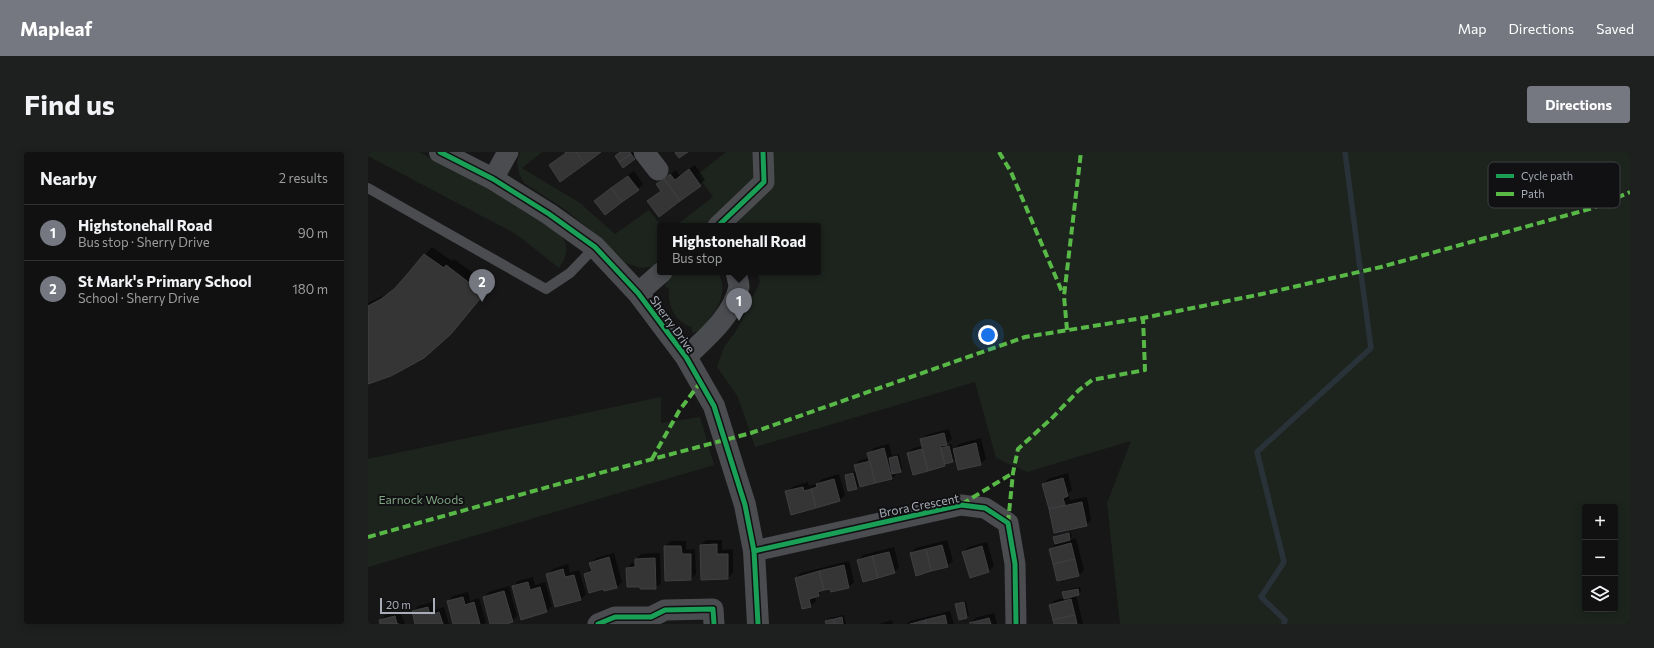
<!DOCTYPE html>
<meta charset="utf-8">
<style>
body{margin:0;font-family:Commissioner,sans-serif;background:#1e1f1f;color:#f1f3f6}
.controls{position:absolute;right:12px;bottom:12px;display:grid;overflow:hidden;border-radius:4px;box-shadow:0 2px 10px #0003}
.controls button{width:36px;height:36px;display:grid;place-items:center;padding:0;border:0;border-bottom:1px solid #303131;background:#111;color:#f1f3f6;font:20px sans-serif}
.scale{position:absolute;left:12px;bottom:10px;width:55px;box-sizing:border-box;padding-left:4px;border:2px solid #a8adb8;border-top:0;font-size:11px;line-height:14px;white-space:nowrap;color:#a8adb8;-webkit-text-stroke:3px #111113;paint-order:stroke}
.you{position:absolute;left:620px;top:183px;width:14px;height:14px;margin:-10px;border:3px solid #fff;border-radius:50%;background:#1a73e8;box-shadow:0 0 0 6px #1a73e833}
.badge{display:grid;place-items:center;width:26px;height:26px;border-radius:50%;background:#757880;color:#fff;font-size:13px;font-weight:700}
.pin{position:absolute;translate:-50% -33px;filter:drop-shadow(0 1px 2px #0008)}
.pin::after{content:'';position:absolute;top:21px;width:14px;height:12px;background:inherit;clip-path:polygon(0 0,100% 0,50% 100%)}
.popup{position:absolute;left:289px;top:71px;width:164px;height:52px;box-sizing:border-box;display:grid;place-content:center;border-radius:4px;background:#111;filter:drop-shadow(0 1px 3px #0005);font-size:13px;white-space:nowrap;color:#9c9d9f}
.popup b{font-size:15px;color:#f1f3f6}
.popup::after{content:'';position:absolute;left:50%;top:100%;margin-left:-8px;border:8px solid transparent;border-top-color:#111}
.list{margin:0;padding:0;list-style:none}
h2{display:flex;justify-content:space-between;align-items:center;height:52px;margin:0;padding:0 16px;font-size:17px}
h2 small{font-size:13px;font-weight:400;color:#9c9d9f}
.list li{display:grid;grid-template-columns:26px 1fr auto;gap:12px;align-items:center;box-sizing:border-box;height:56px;padding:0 16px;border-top:1px solid #303131}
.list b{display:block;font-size:15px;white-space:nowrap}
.list p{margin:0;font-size:13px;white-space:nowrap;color:#9c9d9f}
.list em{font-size:13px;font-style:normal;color:#9c9d9f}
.icon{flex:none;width:22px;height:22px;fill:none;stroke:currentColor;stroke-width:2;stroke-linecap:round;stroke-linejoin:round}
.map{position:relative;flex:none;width:1262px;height:472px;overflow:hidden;border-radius:4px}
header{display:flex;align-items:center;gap:24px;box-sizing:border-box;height:56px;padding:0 20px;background:#757880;color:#fff}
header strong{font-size:19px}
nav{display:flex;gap:22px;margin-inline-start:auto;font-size:14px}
.intro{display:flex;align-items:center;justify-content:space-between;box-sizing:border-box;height:96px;padding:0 24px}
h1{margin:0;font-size:28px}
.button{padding:10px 18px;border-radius:4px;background:#757880;color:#fff;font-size:14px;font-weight:700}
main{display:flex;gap:24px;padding:0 24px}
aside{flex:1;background:#111;border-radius:4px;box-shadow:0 2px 10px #0003}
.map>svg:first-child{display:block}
</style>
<header>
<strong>Mapleaf</strong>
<nav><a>Map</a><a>Directions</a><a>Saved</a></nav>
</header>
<div class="intro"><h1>Find us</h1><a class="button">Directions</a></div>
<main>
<aside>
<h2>Nearby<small>2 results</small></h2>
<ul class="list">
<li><span class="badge">1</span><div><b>Highstonehall Road</b><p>Bus stop · Sherry Drive</p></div><em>90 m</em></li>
<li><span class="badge">2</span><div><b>St Mark's Primary School</b><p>School · Sherry Drive</p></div><em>180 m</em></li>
</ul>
</aside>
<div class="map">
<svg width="1262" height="472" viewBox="0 0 1262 472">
<rect width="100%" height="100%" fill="#171717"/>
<g fill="#1d241e" fill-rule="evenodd">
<path d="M0 0H51L124 38 192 82C202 94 199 104 191 116L148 82 0 4Z"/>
<polygon points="152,0 174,0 154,16 212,51 247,82 281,58 293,74 292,74 292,111 287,114 273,116 258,111 225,80 195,56 156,31 151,21 149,10"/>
<path d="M358 0H1262V472H752L739 351 763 289 659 320 628 306 607 230 387 295 370 245 349 215 356 195 370 176 392 130 389 120H450V74H372L366 59 360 52 336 74H307L345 45 329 23ZM1217 355H1247V457H1217Z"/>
<path d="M305 120H350C360 138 352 155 339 170 334 175 331 180 324 181V175C307 170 299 153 301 136L297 135 299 128Z"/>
<polygon points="293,245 293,271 332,265 346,313 0,415 0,307"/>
</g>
<g fill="#0007">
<polygon points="253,0 266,0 269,4 266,7"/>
<polygon points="327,13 337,28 291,64 281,49 294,38 289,32 308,18 312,24"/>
<polygon points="266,19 275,32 270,37 233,44"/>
<polygon points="64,95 84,109 86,107 123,134 83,181 0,231 0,151 22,140 39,124"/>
<polygon points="581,277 584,287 576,294 584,292 585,298 591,292 613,286 618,307 612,312 588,306 576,314 545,322 540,301 545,296 554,294 553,288 558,283"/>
<polygon points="521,292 524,304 531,302 534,317 524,326 488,323 491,334 488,336 478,324 480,321 489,319 487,313 492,308 502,306 501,301 506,296"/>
<polygon points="700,321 704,338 700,342 702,348 719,345 723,368 718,373 687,380 675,332 680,327"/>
<polygon points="471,322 477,343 472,348 418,340 424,335 440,330 441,334 449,332 454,327"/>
<polygon points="703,380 704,385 701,388 708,386 716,418 711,423 682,397 688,392 686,385 689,383"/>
<polygon points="338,388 354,388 354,398 365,397 365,421 360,426 334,427 333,393"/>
<polygon points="579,388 585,409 579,414 543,401 548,396"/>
<polygon points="302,389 318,389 318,398 327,397 328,422 323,427 297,394"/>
<polygon points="619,390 626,414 621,419 595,400 600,395"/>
<polygon points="526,395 531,415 526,421 490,408 495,403"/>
<polygon points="246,401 254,430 249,435 217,422 224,416 222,411 228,406"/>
<polygon points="292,401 293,431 287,436 273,434 259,416 264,411 268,411 268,407 273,402"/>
<polygon points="481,409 486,430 481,435 464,439 463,435 455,437 450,443 447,444 448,449 443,454 428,426 433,421"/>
<polygon points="200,412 202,421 211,418 218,442 213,447 188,454 179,422 185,417"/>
<polygon points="165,425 167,433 177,430 184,454 179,459 145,434 150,429"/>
<polygon points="141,434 149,464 144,469 135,472 123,472 116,445 121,440"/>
<polygon points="712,435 713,440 708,443 715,472 687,472 682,453 687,448 697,446 695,440 698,438"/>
<polygon points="100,440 102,449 111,446 118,470 116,472 86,472 80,449 85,444"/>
<polygon points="598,449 601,463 599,465 588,453 591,450"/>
<polygon points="65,450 67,458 76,455 81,472 48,472 45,459 50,454"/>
<polygon points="32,459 37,472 13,472 12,469 17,463"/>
<polygon points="582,459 586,472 539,472 542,469"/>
<polygon points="626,461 629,472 602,472 607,466"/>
<polygon points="476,463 478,472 459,472 458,469 461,466"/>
<polygon points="524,468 525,472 511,472"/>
</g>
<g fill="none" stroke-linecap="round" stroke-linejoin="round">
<g stroke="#2a3239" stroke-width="5.5">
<polyline points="977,0 992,116"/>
<polyline points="916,472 917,468 893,445 916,410 889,300 1003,196 993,122"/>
</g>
</g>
<g fill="#353536" stroke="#3f4043">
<polygon points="197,0 208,0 217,12 192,30 181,13 198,1"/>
<polygon points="208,0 233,0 217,12"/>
<polygon points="252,0 262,0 263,2 251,10 247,4"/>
<polygon points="308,0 320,0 311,6 307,1"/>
<polygon points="263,2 267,7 255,16 251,10"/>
<polygon points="321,17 333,34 312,49 296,27 302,22 307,28"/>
<polygon points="260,24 271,38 254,50 243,36"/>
<polygon points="296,27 312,49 291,65 279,49 293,39 288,32"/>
<polygon points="243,36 254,50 237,63 226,49"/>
<polygon points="56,102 76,116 78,113 116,142 83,182 56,206 23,224 0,232 0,154 13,147 26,137 36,126"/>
<polygon points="576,281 579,293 572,294 577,314 560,319 552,287"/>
<polygon points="608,291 613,313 590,318 585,297"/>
<polygon points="581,294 585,310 577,312 573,296"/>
<polygon points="516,296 524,327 507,331 499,301"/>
<polygon points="554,297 560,319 545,323 539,301"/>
<polygon points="529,304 533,320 524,322 521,306"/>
<polygon points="502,309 507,331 492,335 486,313"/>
<polygon points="485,321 489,337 480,339 477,323"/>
<polygon points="695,326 700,344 695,346 697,353 681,357 674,332"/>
<polygon points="466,327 472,349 448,356 443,337 449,335 448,332"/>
<polygon points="435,335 436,339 443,337 448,356 423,363 417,339"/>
<polygon points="714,350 719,374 686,381 681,357"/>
<polygon points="701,381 702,388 687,392 685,385"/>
<polygon points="703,391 707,407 685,412 681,397"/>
<polygon points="349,392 349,402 360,402 360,427 333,428 332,393"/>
<polygon points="574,393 580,415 563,419 558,397"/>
<polygon points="296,394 313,394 314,402 323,402 323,428 297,429"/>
<polygon points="614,394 621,420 602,426 594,400"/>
<polygon points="558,397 563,419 548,424 542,401"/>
<polygon points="521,400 527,421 510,426 504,404"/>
<polygon points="504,404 510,426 495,430 489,408"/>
<polygon points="241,405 249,436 236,439 235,437 221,441 216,422 224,419 221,411"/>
<polygon points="287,406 288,437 272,437 272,435 259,435 258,416 267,415 267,407"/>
<polygon points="707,407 711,424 689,429 685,412"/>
<polygon points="476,413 481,436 463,440 462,437 456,438 451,419"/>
<polygon points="195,417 197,425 206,423 213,448 187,455 178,422"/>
<polygon points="451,419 456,438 450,440 451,444 441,447 443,455 434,457 427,426"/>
<polygon points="160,430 162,438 172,435 179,460 153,468 144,434"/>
<polygon points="710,437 711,443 696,447 694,440"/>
<polygon points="136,439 145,470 138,472 122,472 115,445"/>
<polygon points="95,445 97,453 106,450 112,472 85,472 79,449"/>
<polygon points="703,447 707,463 685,468 681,453"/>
<polygon points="596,450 599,466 591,468 587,452"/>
<polygon points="60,455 62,463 71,460 75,472 47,472 44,459"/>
<polygon points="577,463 579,472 558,472 557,468"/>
<polygon points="707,463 709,472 686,472 685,468"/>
<polygon points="27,464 29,472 31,472 12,472 11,468"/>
<polygon points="474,465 475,472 467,472 466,467"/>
<polygon points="621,466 623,472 601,471"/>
<polygon points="465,467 467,472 458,472 457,469"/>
<polygon points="557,468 558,472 542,472"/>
</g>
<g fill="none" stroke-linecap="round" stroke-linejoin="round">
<polyline stroke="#4b4c50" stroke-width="10" points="0,36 178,137 202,121 227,95"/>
<g stroke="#4b4c50" stroke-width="21">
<polyline points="276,0 290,18"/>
<polyline points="125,27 140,0"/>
<polyline points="350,74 396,30 395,0"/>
<polyline points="270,141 294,120"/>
<path d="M318 205C338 186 365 164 371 135 371 131 369 125 368 120"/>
<polyline points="386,399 593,353 617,356 640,371 647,412 648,472"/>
<polyline points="230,472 247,465 283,465 297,458 345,457 346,472"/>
</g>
<polyline stroke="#4b4c50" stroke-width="22" points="72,0 125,27 181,62 227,95 270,141 318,205 346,254 377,353 386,399 390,472"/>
<g stroke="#58b947" stroke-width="4" stroke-dasharray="8 4" stroke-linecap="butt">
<polyline points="631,0 643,20 695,142"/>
<polyline points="699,178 696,144 713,0"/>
<polyline points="284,307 311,259 332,231"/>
<polyline points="594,352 645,321"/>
<polyline points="640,371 645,321 650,297 683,267 711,238 724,228 777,218 775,166"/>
<polyline points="0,385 198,330 383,281 657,185 775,166 894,142 1013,115 1225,56 1262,40"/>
</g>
<g stroke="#111113" stroke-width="8">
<g id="cycleway">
<polyline points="72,0 125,27 181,62 227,95 270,141 318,205 346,254 377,353 386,399 390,472"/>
<polyline points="350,74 396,30 395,0"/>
<polyline points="386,399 593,353 617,356 640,371 647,412 648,472"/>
<polyline points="230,472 247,465 283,465 297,458 345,457 346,472"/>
</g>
</g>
<use href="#cycleway" stroke="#1a9f57" stroke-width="5"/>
</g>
<g text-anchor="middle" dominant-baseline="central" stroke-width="4" stroke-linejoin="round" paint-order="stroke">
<g font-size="12" fill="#a8adb8" stroke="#111113">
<text transform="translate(305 172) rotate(54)">Sherry Drive</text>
<text transform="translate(551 353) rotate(-11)">Brora Crescent</text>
</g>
<g font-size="12" fill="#7fa381" stroke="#111113">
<text x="53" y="347">Earnock Woods</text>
</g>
</g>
<rect x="1120" y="10" width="132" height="46" rx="6" fill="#111113" stroke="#3e4045" stroke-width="1"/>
<rect x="1128" y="22" width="18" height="4" fill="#1a9f57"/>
<rect x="1128" y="40" width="18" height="4" fill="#58b947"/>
<g font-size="11" fill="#a8adb8">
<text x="1153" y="28">Cycle path</text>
<text x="1153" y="46">Path</text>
</g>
</svg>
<div class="controls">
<button>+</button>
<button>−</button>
<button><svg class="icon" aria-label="layers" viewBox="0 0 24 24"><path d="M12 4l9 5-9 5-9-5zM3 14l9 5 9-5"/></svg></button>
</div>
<div class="scale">20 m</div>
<div class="you"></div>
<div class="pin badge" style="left:371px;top:169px">1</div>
<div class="popup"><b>Highstonehall Road</b>Bus stop</div>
<div class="pin badge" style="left:114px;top:150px">2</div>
</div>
</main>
